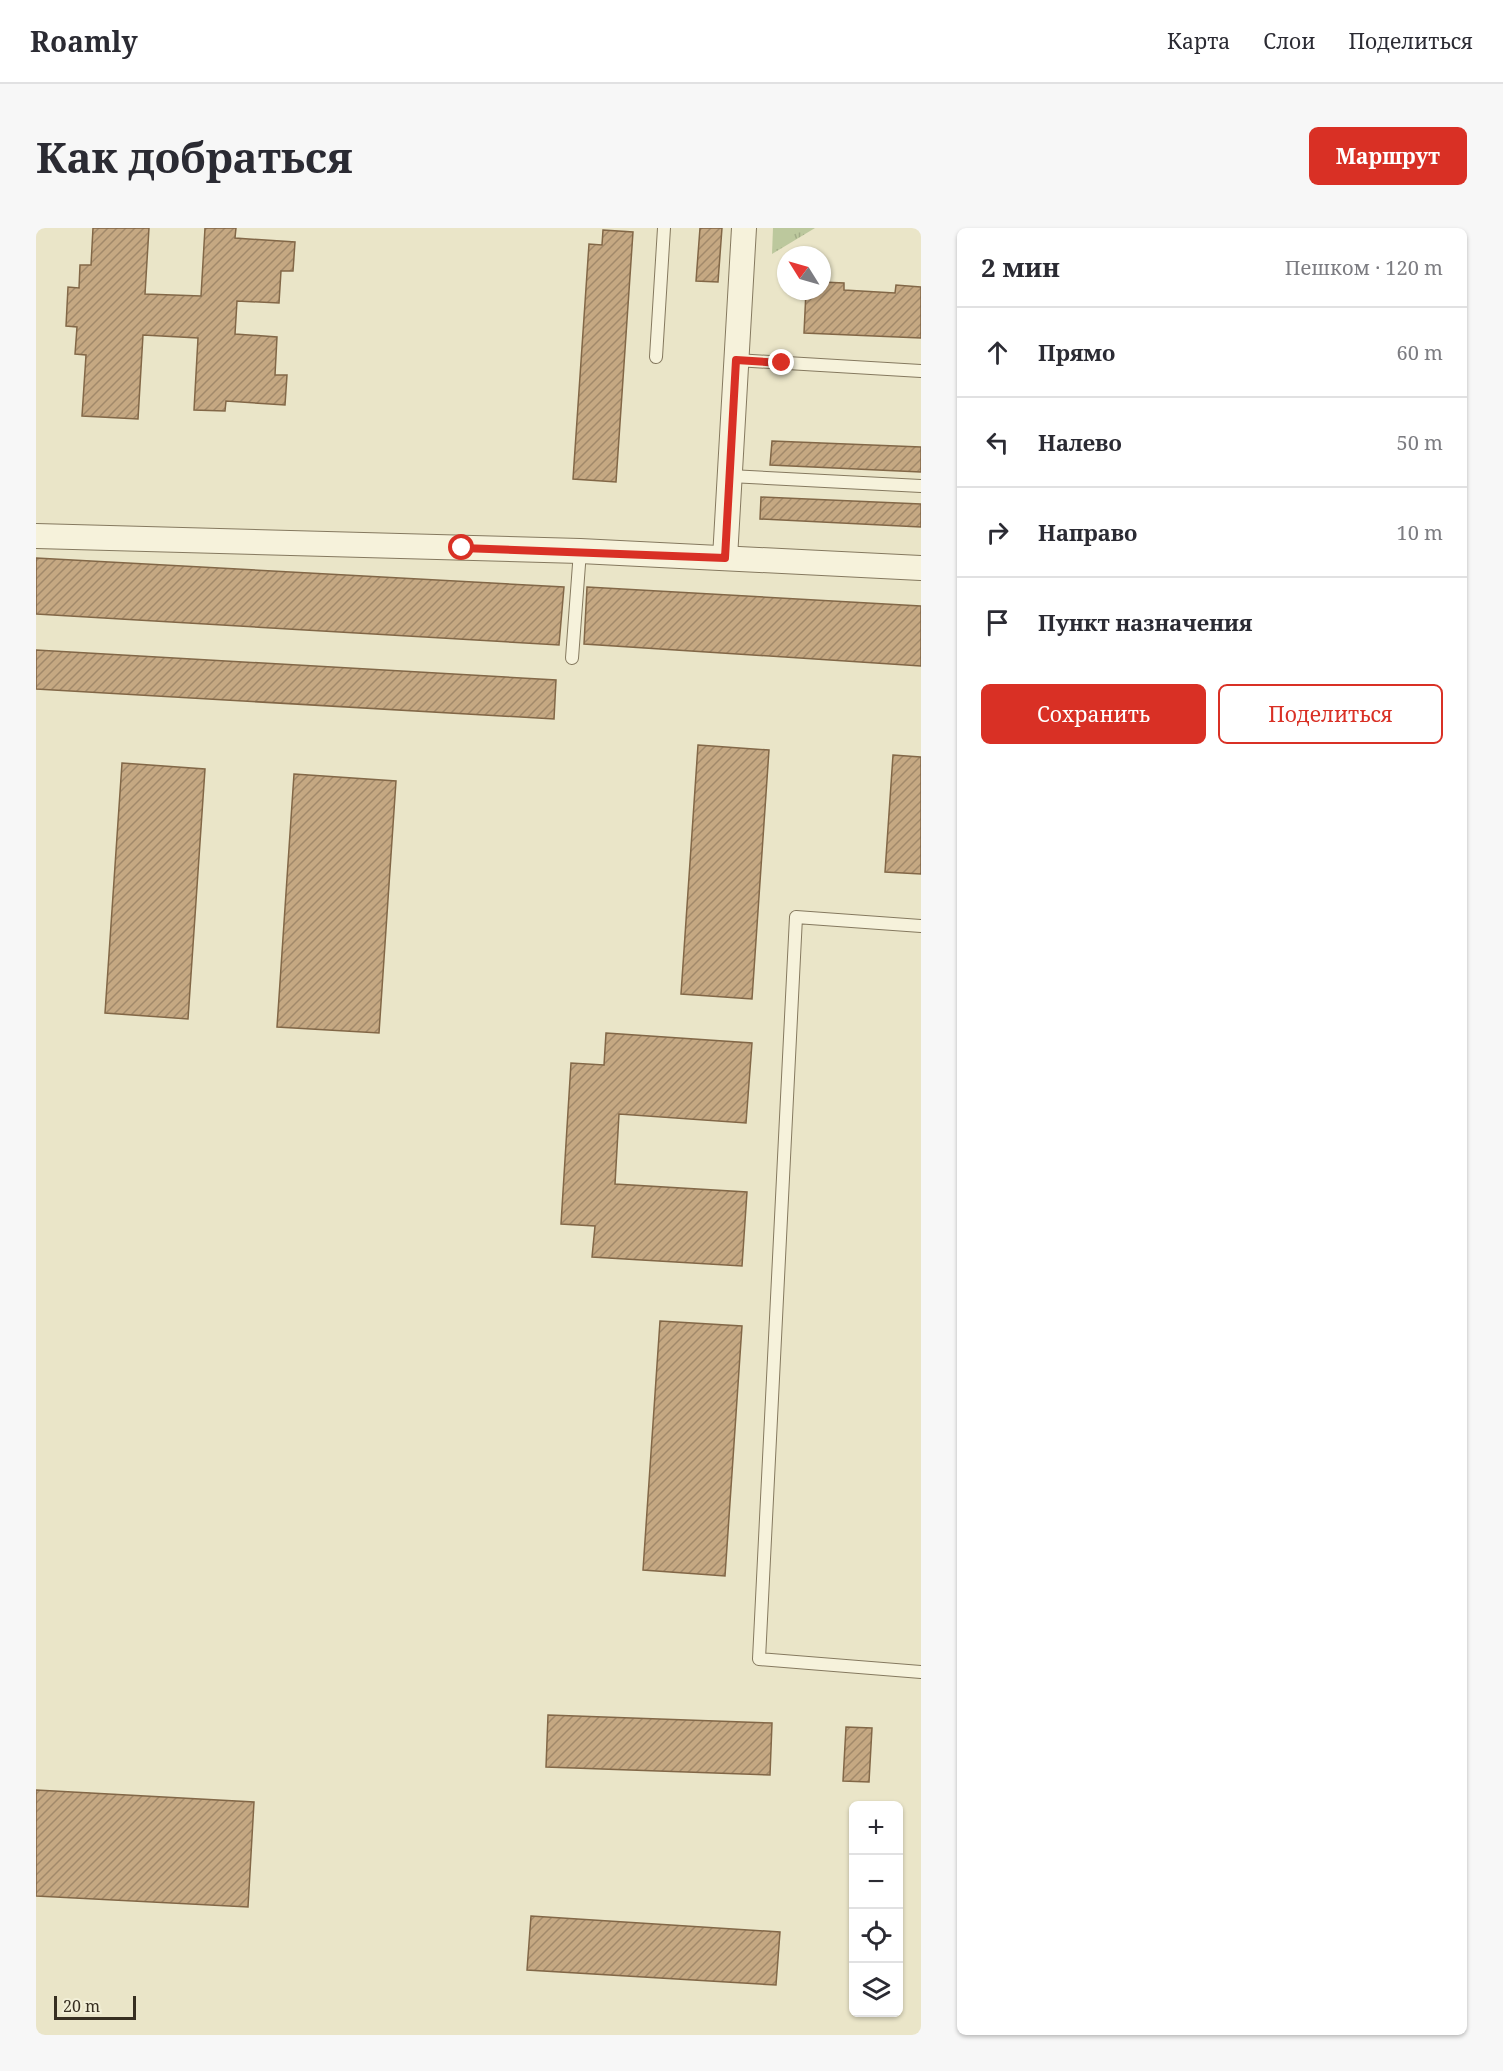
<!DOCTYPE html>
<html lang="ru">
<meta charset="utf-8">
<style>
body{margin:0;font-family:"Noto Serif",serif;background:#f7f7f7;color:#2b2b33}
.controls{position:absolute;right:18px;bottom:18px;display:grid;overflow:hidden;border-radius:9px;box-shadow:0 2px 4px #0004}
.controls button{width:54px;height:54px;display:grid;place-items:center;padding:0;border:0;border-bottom:2px solid #e1e1e2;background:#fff;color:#2b2b33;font:30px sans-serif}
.compass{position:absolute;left:741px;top:18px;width:54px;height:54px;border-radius:50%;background:#fff;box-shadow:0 2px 4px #0004;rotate:307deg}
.scale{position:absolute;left:18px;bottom:15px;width:82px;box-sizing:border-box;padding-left:6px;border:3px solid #372f21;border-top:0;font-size:16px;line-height:21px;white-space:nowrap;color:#372f21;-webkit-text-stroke:4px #f2efd7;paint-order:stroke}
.stop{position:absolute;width:18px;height:18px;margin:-14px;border:4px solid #d93025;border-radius:50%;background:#fff}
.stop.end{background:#d93025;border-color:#fff;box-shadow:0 2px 6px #0008}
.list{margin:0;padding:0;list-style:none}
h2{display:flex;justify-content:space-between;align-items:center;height:78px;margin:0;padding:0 24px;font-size:26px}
h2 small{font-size:20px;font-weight:400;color:#7c7c81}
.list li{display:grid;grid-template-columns:39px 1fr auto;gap:18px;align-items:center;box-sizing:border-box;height:90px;padding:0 24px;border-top:2px solid #e1e1e2}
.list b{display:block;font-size:22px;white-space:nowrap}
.list em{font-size:20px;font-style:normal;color:#7c7c81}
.actions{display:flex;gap:12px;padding:18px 24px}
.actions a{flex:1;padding:14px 0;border:2px solid #d93025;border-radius:9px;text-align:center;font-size:21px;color:#d93025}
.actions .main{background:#d93025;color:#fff}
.icon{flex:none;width:33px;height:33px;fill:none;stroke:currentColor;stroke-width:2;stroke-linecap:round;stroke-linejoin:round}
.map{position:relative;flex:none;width:885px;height:1807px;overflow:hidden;border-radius:9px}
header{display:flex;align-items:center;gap:36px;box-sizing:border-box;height:84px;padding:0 30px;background:#fff;border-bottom:2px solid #e1e1e2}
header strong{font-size:28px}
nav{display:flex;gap:33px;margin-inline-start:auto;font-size:21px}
.intro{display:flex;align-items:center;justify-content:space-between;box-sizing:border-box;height:144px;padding:0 36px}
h1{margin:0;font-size:42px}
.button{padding:15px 27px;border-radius:9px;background:#d93025;color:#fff;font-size:21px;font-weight:700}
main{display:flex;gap:36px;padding:0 36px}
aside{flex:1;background:#fff;border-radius:9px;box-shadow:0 2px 4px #0004}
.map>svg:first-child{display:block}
</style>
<header>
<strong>Roamly</strong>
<nav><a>Карта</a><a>Слои</a><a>Поделиться</a></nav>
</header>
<div class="intro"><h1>Как добраться</h1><a class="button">Маршрут</a></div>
<main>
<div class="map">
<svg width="885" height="1807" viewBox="0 0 885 1807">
<defs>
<pattern id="grass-tufts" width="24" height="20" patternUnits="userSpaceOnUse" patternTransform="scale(1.5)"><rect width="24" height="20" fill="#bcc89d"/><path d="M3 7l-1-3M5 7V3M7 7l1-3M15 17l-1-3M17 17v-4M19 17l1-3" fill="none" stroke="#a2ac87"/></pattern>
<pattern id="building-hatch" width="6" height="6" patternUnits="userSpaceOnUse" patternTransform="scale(1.5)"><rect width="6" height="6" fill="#c5a882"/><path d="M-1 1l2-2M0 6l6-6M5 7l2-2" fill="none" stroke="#a1896a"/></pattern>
</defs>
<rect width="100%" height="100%" fill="#eae5c8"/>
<polygon fill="url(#grass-tufts)" points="737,0 779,0 736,26"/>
<g fill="url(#building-hatch)" stroke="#826747" stroke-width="1.5">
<polygon points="57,0 113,0 109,66 165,68 169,0 200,0 199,10 259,14 257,43 245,43 243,75 201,73 199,106 241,109 239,147 251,147 249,177 190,173 189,183 158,182 162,110 107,107 102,191 46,188 50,127 39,126 41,99 30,98 32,59 43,60 44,37 55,37"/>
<polygon points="664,0 686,0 682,54 660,53"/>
<polygon points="567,2 597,4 580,254 537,251 553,16 566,17"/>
<polygon points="786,54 808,55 808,62 859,65 860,57 885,59 885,110 768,105 770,63 786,63"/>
<polygon points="736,213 885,219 885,244 734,237"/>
<polygon points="725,269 885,276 885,299 724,291"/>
<polygon points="0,330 528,359 523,417 0,386"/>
<polygon points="551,359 885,378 885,438 548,416"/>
<polygon points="0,422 520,452 518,491 0,461"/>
<polygon points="662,517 733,522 716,771 645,766"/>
<polygon points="857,527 885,529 885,646 849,644"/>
<polygon points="86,535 169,541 152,791 69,785"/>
<polygon points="258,546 360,553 343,805 241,799"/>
<polygon points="570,805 716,815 710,895 583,886 579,956 711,964 706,1038 556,1029 559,998 525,996 535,835 568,837"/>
<polygon points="624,1093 706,1098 689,1348 607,1342"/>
<polygon points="512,1487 736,1495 734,1547 510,1539"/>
<polygon points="810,1499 836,1500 833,1554 807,1553"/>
<polygon points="0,1562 218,1574 212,1679 0,1668"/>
<polygon points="495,1688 744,1704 740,1757 491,1742"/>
</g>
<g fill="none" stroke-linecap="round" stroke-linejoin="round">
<g stroke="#85795f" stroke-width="14">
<g id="lane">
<polyline points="620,129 628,0"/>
<polyline points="700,132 885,143"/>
<polyline points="694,248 885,258"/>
<polyline points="536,430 544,323"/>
<polyline points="885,698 760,689 723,1431 885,1444"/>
</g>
</g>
<g stroke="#85795f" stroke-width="26">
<g id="street">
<polyline points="0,308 544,323 885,340"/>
<polyline points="689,330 708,0"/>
</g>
</g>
<use href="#lane" stroke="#f6f2db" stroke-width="12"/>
<use href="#street" stroke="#f6f2db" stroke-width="24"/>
</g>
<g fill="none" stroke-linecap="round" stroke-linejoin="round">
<polyline stroke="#d93025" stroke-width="8" points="426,320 689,330 700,132 746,135"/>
</g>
</svg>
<div class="controls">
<button>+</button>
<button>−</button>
<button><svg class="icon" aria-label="locate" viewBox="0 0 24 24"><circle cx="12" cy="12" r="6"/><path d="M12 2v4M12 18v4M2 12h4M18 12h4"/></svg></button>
<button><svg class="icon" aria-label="layers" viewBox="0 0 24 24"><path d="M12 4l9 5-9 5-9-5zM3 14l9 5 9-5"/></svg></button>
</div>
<svg class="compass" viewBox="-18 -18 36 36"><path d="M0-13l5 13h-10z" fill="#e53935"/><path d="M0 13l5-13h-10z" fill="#7c7c81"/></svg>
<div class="scale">20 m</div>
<div class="stop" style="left:426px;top:320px"></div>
<div class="stop end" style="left:746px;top:135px"></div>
</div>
<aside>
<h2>2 мин<small>Пешком · 120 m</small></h2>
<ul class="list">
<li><svg class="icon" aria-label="ahead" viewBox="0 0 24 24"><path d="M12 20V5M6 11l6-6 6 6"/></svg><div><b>Прямо</b></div><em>60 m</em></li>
<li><svg class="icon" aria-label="left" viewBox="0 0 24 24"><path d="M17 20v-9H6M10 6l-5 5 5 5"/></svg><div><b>Налево</b></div><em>50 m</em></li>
<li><svg class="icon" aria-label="right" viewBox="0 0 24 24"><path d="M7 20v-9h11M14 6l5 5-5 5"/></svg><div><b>Направо</b></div><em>10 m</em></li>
<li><svg class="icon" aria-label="arrive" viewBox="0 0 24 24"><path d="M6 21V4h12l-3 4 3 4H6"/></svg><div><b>Пункт назначения</b></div></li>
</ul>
<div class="actions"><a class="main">Сохранить</a><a>Поделиться</a></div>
</aside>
</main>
